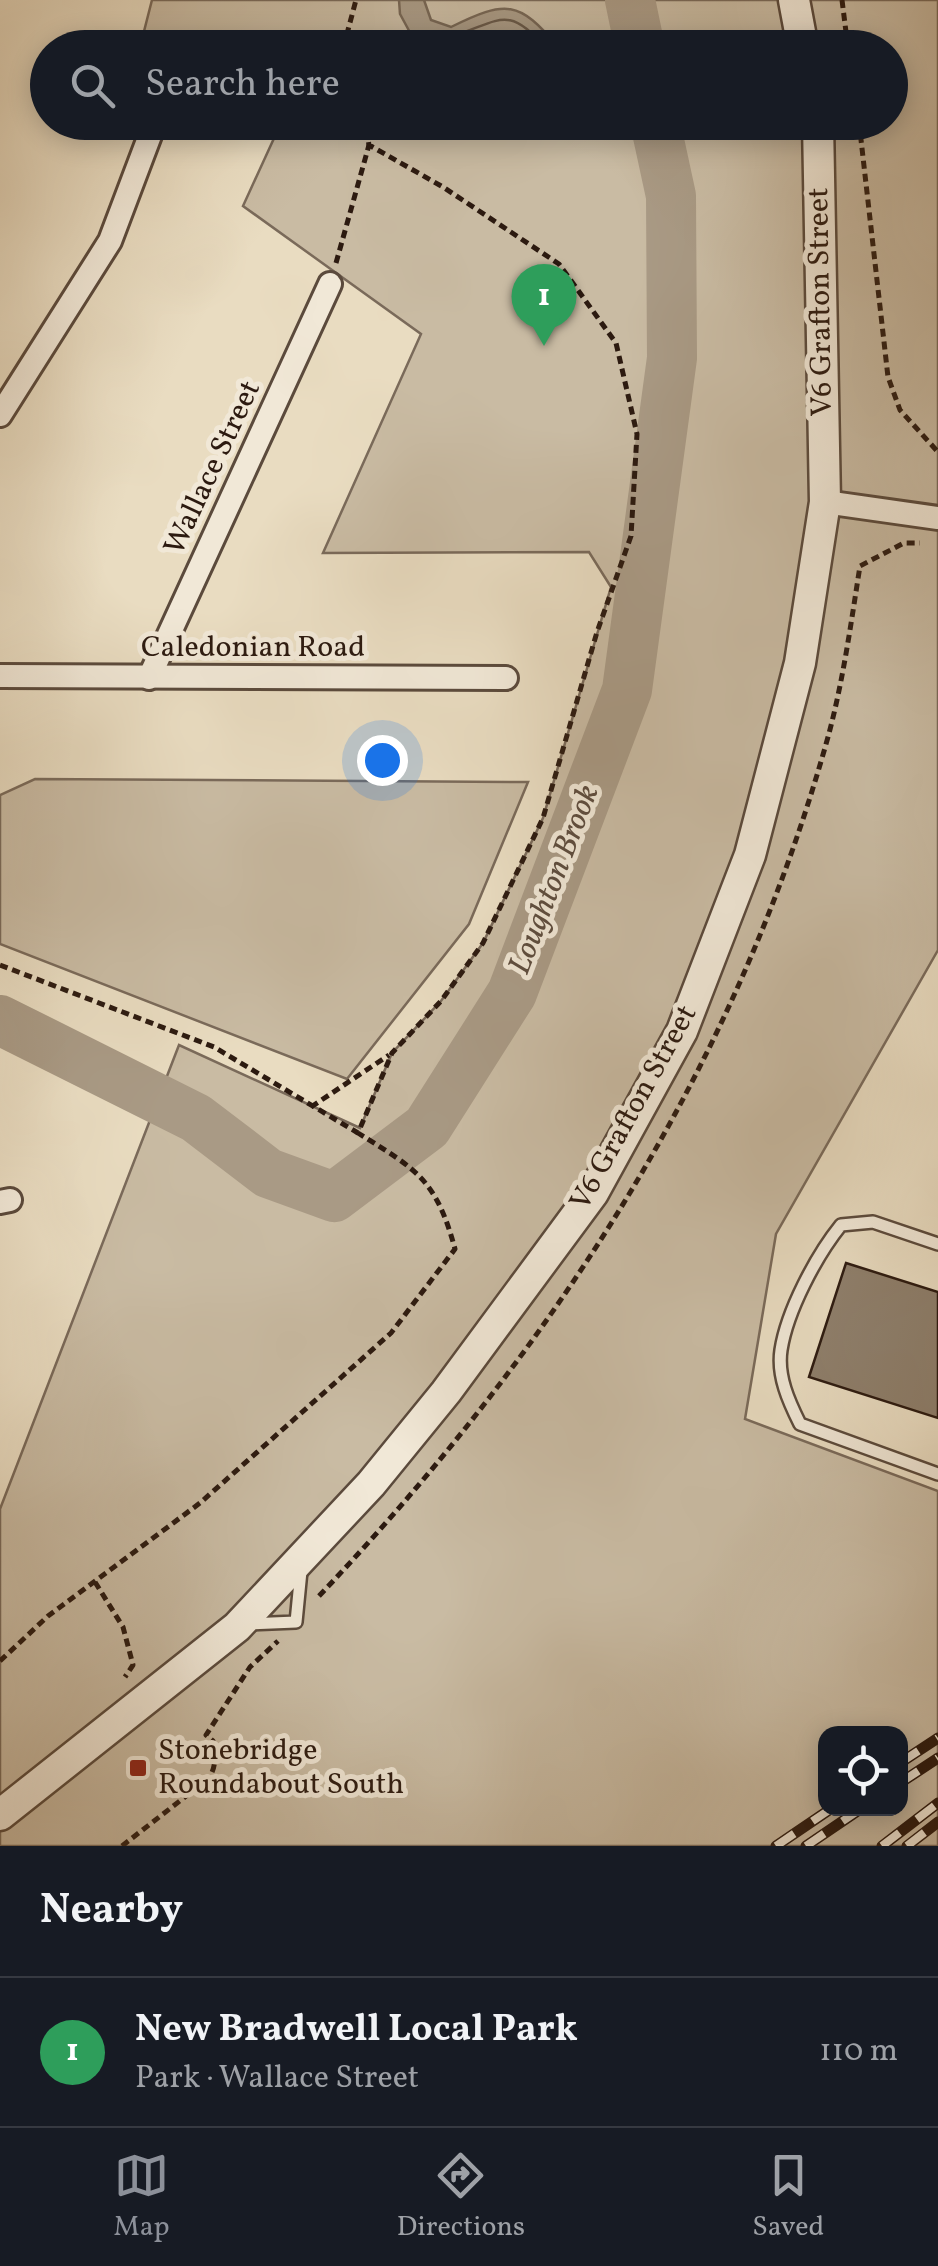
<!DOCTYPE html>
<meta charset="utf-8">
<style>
body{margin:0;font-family:Vollkorn,serif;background:#242831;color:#f1f3f6}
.controls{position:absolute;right:30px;bottom:30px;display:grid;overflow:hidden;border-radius:20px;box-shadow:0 5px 25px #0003}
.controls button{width:90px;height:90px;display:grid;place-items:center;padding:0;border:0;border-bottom:2px solid #363941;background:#171b24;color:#f1f3f6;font:50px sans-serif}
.you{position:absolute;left:382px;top:760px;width:35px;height:35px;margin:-25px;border:8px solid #fff;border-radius:50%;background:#1a73e8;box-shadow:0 0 0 15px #1a73e833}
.badge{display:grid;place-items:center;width:65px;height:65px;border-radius:50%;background:#8c9099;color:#fff;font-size:32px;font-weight:700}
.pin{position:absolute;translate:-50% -82px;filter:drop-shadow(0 2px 5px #0008)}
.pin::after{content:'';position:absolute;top:52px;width:35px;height:30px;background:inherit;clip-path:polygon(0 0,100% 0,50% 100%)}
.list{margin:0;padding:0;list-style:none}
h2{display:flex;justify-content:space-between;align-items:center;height:130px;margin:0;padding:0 40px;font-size:42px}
h2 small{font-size:32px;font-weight:400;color:#9ea1a6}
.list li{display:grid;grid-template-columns:65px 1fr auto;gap:30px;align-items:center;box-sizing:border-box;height:150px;padding:0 40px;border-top:2px solid #363941}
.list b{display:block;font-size:38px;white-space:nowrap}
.list p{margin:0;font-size:32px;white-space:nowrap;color:#9ea1a6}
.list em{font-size:32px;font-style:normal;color:#9ea1a6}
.icon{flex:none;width:55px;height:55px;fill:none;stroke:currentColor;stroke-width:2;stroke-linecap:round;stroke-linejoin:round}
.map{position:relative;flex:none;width:938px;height:1846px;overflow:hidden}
.search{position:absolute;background:#171b24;box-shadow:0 5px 25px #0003;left:30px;right:30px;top:30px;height:110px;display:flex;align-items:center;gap:25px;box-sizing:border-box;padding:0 35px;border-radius:55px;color:#9ea1a6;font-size:38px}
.sheet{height:280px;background:#171b24}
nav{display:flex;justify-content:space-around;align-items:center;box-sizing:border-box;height:140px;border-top:2px solid #363941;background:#171b24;font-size:28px;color:#9ea1a6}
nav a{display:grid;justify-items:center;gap:5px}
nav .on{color:#8c9099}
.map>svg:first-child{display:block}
</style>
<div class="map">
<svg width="938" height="1846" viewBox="0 0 938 1846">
<rect width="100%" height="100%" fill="#e9dcc1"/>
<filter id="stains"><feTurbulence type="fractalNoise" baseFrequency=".002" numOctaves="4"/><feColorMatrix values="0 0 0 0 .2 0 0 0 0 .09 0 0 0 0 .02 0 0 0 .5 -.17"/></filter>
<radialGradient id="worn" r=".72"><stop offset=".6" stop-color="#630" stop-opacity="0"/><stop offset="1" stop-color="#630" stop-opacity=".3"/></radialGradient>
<g fill="#c9bba3" stroke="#7a6a5a" stroke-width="2.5" fill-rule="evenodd">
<path d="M152 0H938V950L776 1234 745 1419 938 1491V1846H0V1509L179 1045 360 1128 392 1053 441 1001 483 943 543 818 611 587 589 552 323 553 421 334 243 206 281 123 890 122V48L140 47ZM826 1734H900V1808H826Z"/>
<polygon points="35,779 528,782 469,924 347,1079 0,944 0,795"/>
</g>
<path fill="#a99a85" stroke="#776756" stroke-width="2.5" d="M399 0H424L431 20 451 27C506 0 519 0 558 47L453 46 413 38 400 14Z"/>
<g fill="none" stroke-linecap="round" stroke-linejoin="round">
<path stroke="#6a5a4a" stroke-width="2.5" d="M446 48 449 37C497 24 507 1 545 48"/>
<g stroke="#a99a85" stroke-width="50">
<polyline points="630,0 640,48"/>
<polyline points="0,1020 196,1118 268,1173 334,1197 427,1127 512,993 627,690 672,358 671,196 655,122"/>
</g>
</g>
<polygon fill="#8e7f6c" stroke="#2c1a10" stroke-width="2.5" points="846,1263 938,1292 938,1418 809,1377"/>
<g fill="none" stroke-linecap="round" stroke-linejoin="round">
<g stroke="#5b4a3c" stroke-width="16">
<g id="service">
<path d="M938 1244 873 1222 841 1225C816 1256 787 1311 781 1350 777 1376 789 1402 800 1424L938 1474"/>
<polyline points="251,1624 296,1622 301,1571"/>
</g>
</g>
<g stroke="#5b4a3c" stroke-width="28">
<g id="minor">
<polyline points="0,415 110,241 155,122"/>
<polyline points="825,502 938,518"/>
<polyline points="0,676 506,678"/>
<polyline points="149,678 330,284"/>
<polyline points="0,1202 10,1200"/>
</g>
</g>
<g stroke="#5b4a3c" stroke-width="35">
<g id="tertiary">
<polyline points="794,0 803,48"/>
<polyline points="0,1815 237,1627 371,1484 446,1392 593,1193 682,1031 750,855 800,663 825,502 818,122"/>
</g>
</g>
<g stroke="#2c1a10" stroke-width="5" stroke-dasharray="8 5" stroke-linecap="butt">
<polyline points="842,0 848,48"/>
<polyline points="351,48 348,30 356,0"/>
<polyline points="859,122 888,377 900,410 938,452"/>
<polyline points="336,263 369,145"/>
<polyline points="0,965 214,1047 358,1133"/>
<polyline points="311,1107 389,1055"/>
<polyline points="95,1582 123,1627 133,1665 125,1677"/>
<path d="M319 1596C553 1349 736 1068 828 737 843 682 851 623 860 566L904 543H920"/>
<path d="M0 1661 48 1616 200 1503 391 1333 455 1249C436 1179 417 1170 358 1133L392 1053 441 1001 483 943 543 818 597 632 631 536 637 434 616 343 559 264 443 187 369 145 365 122"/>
<path d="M122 1846 208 1779C217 1767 215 1756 213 1741L206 1735 250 1667 278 1641"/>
</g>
<use href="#service" stroke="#f1e8d7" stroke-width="11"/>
<use href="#minor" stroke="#f1e8d7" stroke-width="22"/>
<use href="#tertiary" stroke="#f1e8d7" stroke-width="30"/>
<g stroke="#2c1a10" stroke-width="11">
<g id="rail">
<polyline points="900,1763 938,1738"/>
<polyline points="900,1783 938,1758"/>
<polyline points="776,1846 832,1808"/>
<polyline points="806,1846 862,1808"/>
<polyline points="882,1846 938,1803"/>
<polyline points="907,1846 938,1822"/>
</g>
</g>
<use href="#rail" stroke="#f1e8d7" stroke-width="8" stroke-dasharray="22" stroke-linecap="butt"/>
</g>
<rect fill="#8f2418" stroke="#f1e8d7" stroke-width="4" x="128" y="1758" width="20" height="20" rx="5"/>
<g text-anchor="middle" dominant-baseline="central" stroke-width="10" stroke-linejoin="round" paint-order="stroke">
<g font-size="30" fill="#2c1a10" stroke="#f1e8d7">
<text transform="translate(821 302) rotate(-91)">V6 Grafton Street</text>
<text transform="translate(213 468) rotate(-65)">Wallace Street</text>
<text x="253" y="648">Caledonian Road</text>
<text transform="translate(634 1108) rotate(-61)">V6 Grafton Street</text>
</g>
<g font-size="30" fill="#2c1a10" stroke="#f1e8d7" text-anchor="start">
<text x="158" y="1751">Stonebridge<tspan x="158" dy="34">Roundabout South</tspan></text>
</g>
<g font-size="32" font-style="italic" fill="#5e4d3f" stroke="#f1e8d7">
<text transform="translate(555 880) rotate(-69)">Loughton Brook</text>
</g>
</g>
<rect width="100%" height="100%" filter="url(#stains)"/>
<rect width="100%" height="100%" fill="url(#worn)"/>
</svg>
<div class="controls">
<button><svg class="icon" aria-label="locate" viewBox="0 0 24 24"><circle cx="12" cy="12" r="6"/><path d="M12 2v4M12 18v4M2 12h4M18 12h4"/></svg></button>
</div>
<div class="you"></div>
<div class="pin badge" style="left:544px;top:346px;background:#2e9e5b">1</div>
<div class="search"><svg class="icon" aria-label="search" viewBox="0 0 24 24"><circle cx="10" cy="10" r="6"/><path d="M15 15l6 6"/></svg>Search here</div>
</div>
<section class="sheet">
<h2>Nearby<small></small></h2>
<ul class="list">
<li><span class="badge" style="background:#2e9e5b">1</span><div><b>New Bradwell Local Park</b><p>Park · Wallace Street</p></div><em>110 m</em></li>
</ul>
</section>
<nav>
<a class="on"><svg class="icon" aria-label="map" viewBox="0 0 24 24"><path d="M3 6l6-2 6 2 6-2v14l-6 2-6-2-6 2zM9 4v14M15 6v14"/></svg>Map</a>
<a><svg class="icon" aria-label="directions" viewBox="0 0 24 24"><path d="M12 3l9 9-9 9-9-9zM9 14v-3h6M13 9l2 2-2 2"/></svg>Directions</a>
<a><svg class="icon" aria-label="saved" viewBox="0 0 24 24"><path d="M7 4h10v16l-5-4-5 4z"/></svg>Saved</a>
</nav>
